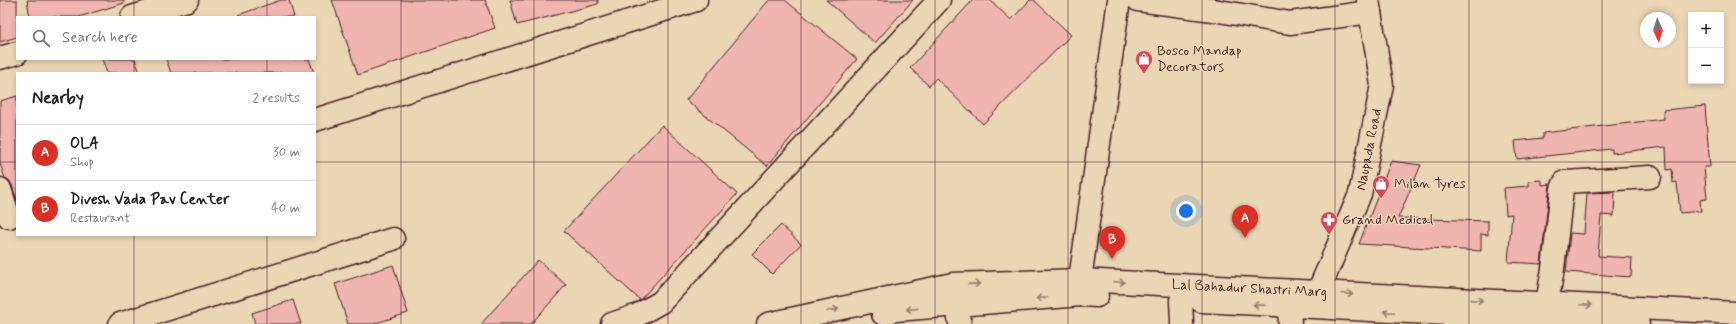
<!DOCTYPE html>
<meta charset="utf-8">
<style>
body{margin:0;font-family:Mynerve,sans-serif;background:#f6f6f6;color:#202124}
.controls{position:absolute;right:12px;top:12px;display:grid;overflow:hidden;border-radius:0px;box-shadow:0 2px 6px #0003}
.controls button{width:36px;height:36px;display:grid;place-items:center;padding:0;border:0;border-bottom:1px solid #e0e0e0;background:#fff;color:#202124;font:20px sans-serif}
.compass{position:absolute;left:1640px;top:12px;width:36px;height:36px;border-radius:50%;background:#fff;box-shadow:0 2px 6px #0003;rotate:176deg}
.you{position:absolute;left:1186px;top:211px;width:14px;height:14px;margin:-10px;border:3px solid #fff;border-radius:50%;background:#1a73e8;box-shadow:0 0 0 6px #1a73e833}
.badge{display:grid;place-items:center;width:26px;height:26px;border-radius:50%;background:#d93025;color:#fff;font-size:13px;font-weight:700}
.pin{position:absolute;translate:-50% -33px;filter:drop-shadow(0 1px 2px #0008)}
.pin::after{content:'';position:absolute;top:21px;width:14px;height:12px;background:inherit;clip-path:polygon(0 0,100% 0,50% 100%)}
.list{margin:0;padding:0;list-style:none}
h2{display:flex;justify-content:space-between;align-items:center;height:52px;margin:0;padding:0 16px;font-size:17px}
h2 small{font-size:13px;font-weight:400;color:#757577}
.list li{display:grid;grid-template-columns:26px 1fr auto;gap:12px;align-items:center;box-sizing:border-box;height:56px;padding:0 16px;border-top:1px solid #e0e0e0}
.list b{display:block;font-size:15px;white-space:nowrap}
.list p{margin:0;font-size:13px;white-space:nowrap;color:#757577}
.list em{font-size:13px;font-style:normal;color:#757577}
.icon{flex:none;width:22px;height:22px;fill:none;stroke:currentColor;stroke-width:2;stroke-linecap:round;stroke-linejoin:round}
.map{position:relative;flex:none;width:1736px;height:324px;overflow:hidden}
.search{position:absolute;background:#fff;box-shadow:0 2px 6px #0003;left:16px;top:16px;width:300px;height:44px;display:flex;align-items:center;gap:10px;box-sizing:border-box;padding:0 14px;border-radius:0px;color:#757577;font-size:15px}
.panel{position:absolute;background:#fff;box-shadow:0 2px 6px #0003;left:16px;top:72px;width:300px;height:164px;border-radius:0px}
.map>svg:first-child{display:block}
</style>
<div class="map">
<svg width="1736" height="324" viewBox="0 0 1736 324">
<rect width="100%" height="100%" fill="#ead6b4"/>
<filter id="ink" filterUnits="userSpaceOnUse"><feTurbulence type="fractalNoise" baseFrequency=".025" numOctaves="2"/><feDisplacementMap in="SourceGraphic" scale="8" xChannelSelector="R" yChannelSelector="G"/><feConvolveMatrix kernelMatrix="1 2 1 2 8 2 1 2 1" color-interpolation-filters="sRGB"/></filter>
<g filter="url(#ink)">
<g fill="#f0b5ae" stroke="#4a1f2b">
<polygon points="0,0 17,0 17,37 0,42"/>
<polygon points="27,0 124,0 124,3 79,17 30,17"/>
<polygon points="281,0 289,0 294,17 238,17 238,15"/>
<polygon points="332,0 485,0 495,28 358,75"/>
<polygon points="510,0 598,0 598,4 517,25"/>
<polygon points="769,0 785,0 857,59 767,166 686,100"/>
<polygon points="826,0 913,0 875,43"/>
<polygon points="973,0 990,0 1011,20 1030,0 1034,0 1071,35 983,124 936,78 929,86 910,68"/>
<polygon points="102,59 135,59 140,73 107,73"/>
<polygon points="166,59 309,59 314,73 171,73"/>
<polygon points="17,96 17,201 12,185 9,180 5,178 0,164 0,101"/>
<polygon points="1705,106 1710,167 1704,167 1707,199 1700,200 1701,211 1680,213 1677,182 1673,183 1672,169 1667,170 1666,147 1612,153 1612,149 1517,159 1515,141 1543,138 1543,133 1664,119 1663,110"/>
<polygon points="662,125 737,194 640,300 564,231"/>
<polygon points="1391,161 1421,165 1398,218 1488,221 1488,235 1481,234 1481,251 1359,244"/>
<polygon points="1542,180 1542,185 1550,184 1541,264 1508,262 1512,214 1506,215 1504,188 1529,186 1529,181"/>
<polygon points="1615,192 1614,216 1601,215 1598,256 1632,258 1631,277 1566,272 1570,233 1584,234 1587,193"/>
<polygon points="781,225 801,244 772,274 752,254"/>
<polygon points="538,260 566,285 531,324 481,324"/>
<polygon points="393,265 408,313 373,324 348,324 335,284"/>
<polygon points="293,300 301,324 255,324 252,313"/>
</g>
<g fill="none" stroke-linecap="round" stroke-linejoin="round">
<g stroke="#4a1f2b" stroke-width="25">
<g id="minor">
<polyline points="1138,0 1213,10 1290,23 1370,12"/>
<polyline points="132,17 187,0"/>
<polyline points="0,58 17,53"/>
<polyline points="315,120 696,0"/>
<polyline points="0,189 9,217"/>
<polyline points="954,287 960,324"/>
<path id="s1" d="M1318 292 1360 194 1382 85 1368 0"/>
<polyline points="1081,295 1080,280 1119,0"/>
<polyline points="1181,300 1182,324"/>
<polyline points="1547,303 1553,269 1562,189 1565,182 1650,177"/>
<polyline points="1289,307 1290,324"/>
<polyline points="120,324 393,239"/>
<polyline points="612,324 638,315 661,302 939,0"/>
</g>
</g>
<g stroke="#4a1f2b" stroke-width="25">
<g id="major">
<polyline points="1201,301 1638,324"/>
<polyline points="883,314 896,310 1081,295 1097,296"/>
<path id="s2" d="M768 324 953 284 1080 280 1736 313"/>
</g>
</g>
<use href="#minor" stroke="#ead6b4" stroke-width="22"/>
<use href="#major" stroke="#ead6b4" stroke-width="22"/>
</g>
<defs><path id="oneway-shaft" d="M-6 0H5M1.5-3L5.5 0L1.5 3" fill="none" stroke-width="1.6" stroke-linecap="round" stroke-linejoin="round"/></defs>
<g stroke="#9a7a70">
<use href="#oneway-shaft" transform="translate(1119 282) rotate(3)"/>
<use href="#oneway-shaft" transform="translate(974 284) rotate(-2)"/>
<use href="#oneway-shaft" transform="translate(1347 294) rotate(3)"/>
<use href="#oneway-shaft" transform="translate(1042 298) rotate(175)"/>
<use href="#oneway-shaft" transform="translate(1477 300) rotate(3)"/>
<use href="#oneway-shaft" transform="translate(1259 305) rotate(-177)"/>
<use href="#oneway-shaft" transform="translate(1586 305) rotate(3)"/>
<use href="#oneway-shaft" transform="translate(912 309) rotate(175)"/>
<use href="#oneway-shaft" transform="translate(833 310) rotate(-12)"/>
<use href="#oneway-shaft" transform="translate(1389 312) rotate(-177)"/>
</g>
</g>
<path fill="none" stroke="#4a1f2b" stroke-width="1" stroke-opacity="0.55" d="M134 0V17M267 0V17M401 0V324M534 0V324M668 0V324M801 0V324M935 0V324M1068 0V324M1202 0V324M1335 0V324M1469 0V324M1602 0V324M134 59V73M267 59V73M0 162H17M315 162H1736M134 235V324M267 235V324"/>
<defs>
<g id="shop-pin" transform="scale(0.9)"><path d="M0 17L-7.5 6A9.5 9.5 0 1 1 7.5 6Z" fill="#d1495b" stroke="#ead6b4"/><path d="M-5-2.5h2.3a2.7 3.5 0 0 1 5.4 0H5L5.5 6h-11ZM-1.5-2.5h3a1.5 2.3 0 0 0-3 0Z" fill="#fff"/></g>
<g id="pharmacy-pin" transform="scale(0.9)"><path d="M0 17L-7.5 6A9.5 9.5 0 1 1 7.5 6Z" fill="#d1495b" stroke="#ead6b4"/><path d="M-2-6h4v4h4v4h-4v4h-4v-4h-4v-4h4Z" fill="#fff"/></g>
</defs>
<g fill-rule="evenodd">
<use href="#shop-pin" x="1144" y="59"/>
<use href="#shop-pin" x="1381" y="184"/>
<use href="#pharmacy-pin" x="1329" y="220"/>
</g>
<g text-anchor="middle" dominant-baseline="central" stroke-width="3" stroke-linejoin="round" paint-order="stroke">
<g font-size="14" fill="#4a1f2b" stroke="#ead6b4" text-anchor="start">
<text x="1157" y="51">Bosco Mandap<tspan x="1157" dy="16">Decorators</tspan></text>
<text x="1394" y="184">Milan Tyres</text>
<text x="1342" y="220">Grand Medical</text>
</g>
<g font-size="14" fill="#4a1f2b" stroke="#ead6b4">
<text stroke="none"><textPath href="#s1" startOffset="152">Naupada Road</textPath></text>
<text stroke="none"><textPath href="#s2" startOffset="486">Lal Bahadur Shastri Marg</textPath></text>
</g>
</g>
</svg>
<div class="controls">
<button>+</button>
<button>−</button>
</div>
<svg class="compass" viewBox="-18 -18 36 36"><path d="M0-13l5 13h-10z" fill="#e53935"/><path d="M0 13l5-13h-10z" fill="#757577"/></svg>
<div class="you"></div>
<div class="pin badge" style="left:1245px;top:238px">A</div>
<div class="pin badge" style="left:1112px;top:259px">B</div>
<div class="search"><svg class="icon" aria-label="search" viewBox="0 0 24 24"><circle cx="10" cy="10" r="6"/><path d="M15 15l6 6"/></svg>Search here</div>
<section class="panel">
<h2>Nearby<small>2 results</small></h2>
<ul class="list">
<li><span class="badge">A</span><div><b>OLA</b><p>Shop</p></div><em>30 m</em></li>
<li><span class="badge">B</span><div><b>Divesh Vada Pav Center</b><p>Restaurant</p></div><em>40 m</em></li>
</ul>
</section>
</div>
